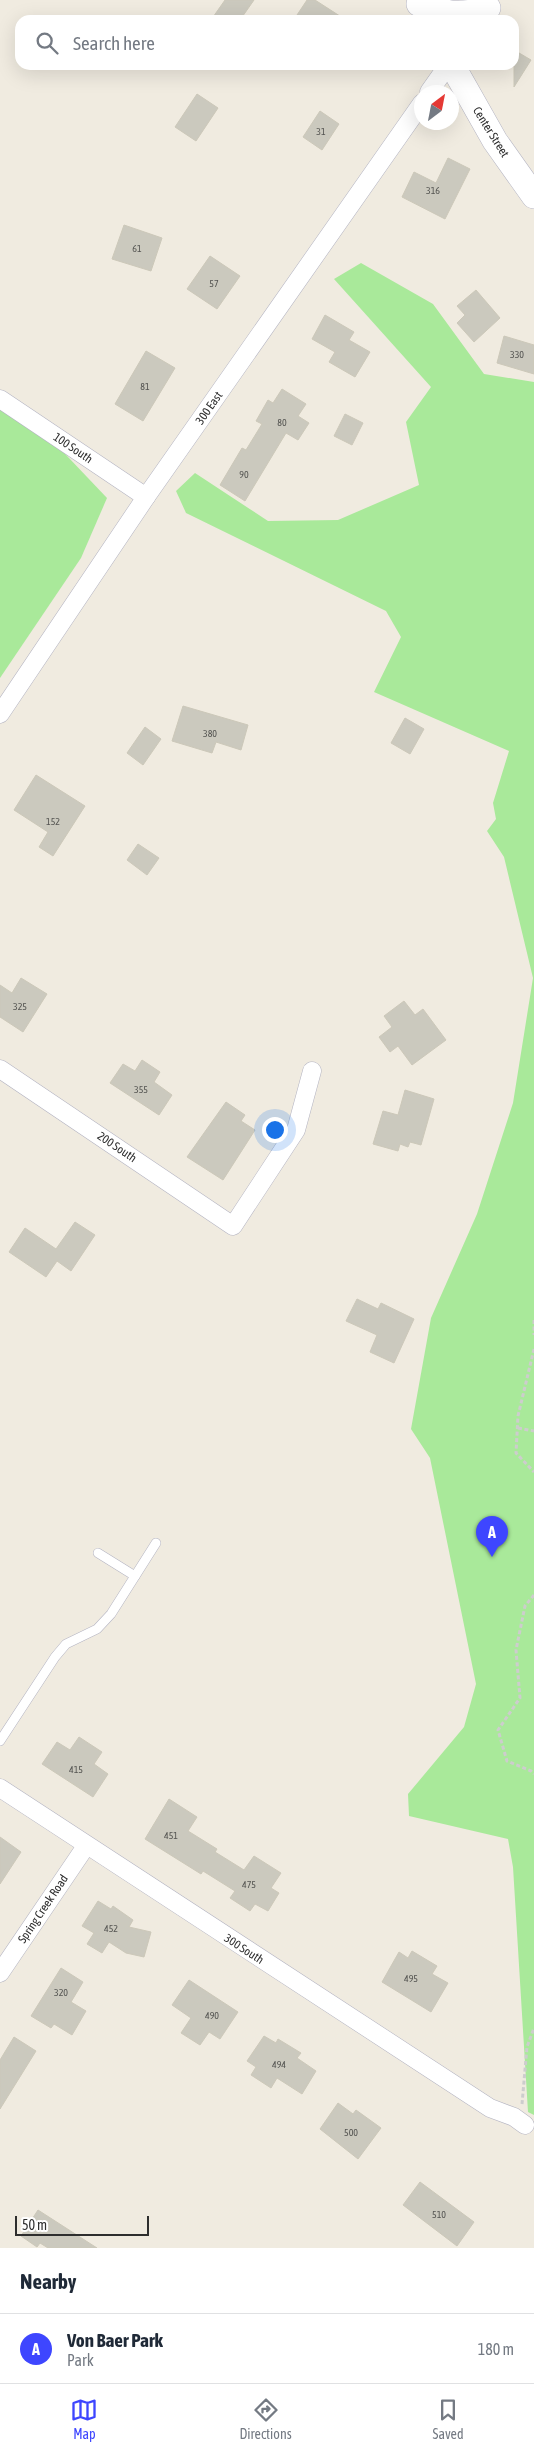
<!DOCTYPE html>
<style>
body{margin:0;font-family:"Asap Condensed",sans-serif;background:#f2f2f3;color:#1f2937}
.compass{position:absolute;left:414px;top:85px;width:45px;height:45px;border-radius:50%;background:#fff;box-shadow:0 5px 20px #0002;rotate:32deg}
.scale{position:absolute;left:15px;bottom:12px;width:134px;box-sizing:border-box;padding-left:5px;border:2px solid #2e2e2e;border-top:0;font-size:14px;line-height:18px;white-space:nowrap;color:#2e2e2e;-webkit-text-stroke:4px #fff;paint-order:stroke}
.you{position:absolute;left:274px;top:1129px;width:18px;height:18px;margin:-12px;border:4px solid #fff;border-radius:50%;background:#1a73e8;box-shadow:0 0 0 8px #1a73e833}
.badge{display:grid;place-items:center;width:32px;height:32px;border-radius:50%;background:#3e46ff;color:#fff;font-size:16px;font-weight:700}
.pin{position:absolute;translate:-50% -41px;filter:drop-shadow(0 1px 2px #0008)}
.pin::after{content:'';position:absolute;top:26px;width:18px;height:15px;background:inherit;clip-path:polygon(0 0,100% 0,50% 100%)}
.list{margin:0;padding:0;list-style:none}
h2{display:flex;justify-content:space-between;align-items:center;height:65px;margin:0;padding:0 20px;font-size:21px}
h2 small{font-size:16px;font-weight:400;color:#747a83}
.list li{display:grid;grid-template-columns:32px 1fr auto;gap:15px;align-items:center;box-sizing:border-box;height:70px;padding:0 20px;border-top:1px solid #e0e1e3}
.list b{display:block;font-size:19px;white-space:nowrap}
.list p{margin:0;font-size:16px;white-space:nowrap;color:#747a83}
.list em{font-size:16px;font-style:normal;color:#747a83}
.icon{flex:none;width:28px;height:28px;fill:none;stroke:currentColor;stroke-width:2;stroke-linecap:round;stroke-linejoin:round}
.map{position:relative;flex:none;width:534px;height:2248px;overflow:hidden}
.search{position:absolute;background:#fff;box-shadow:0 5px 20px #0002;left:15px;right:15px;top:15px;height:55px;display:flex;align-items:center;gap:12px;box-sizing:border-box;padding:0 18px;border-radius:15px;color:#747a83;font-size:19px}
.sheet{height:135px;background:#fff}
nav{display:flex;justify-content:space-around;align-items:center;box-sizing:border-box;height:70px;border-top:1px solid #e0e1e3;background:#fff;font-size:14px;color:#747a83}
nav a{display:grid;justify-items:center;gap:2px}
nav .on{color:#3e46ff}
.map>svg:first-child{display:block}
</style>
<div class="map">
<svg width="534" height="2248" viewBox="0 0 534 2248">
<rect width="100%" height="100%" fill="#f0ebe0"/>
<g fill="#a9e99a">
<polygon points="361,263 433,304 484,374 534,382 534,2115 528,2112 513,1867 508,1839 409,1816 408,1794 464,1727 476,1684 430,1458 411,1429 431,1318 477,1214 513,1103 533,978 504,857 487,831 496,819 493,803 509,751 374,692 401,637 386,611 186,513 176,491 195,473 268,521 338,520 419,485 406,422 431,387 334,279"/>
<polygon points="0,405 49,437 107,498 81,558 0,678"/>
</g>
<g fill="#cbc9be" stroke="#ccc8b9">
<polygon points="225,0 254,0 240,20 211,20"/>
<polygon points="307,0 315,0 346,20 305,20 297,15"/>
<polygon points="514,50 531,60 514,87"/>
<polygon points="197,94 218,108 196,141 175,127"/>
<polygon points="320,111 339,124 322,150 303,137"/>
<polygon points="448,158 470,169 445,219 402,197 414,172 436,183"/>
<polygon points="124,225 162,238 151,271 112,259"/>
<polygon points="210,256 240,276 217,309 187,289"/>
<polygon points="476,290 500,318 474,342 457,323 465,315 457,306"/>
<polygon points="325,315 354,332 349,340 370,352 355,377 329,362 335,352 312,339"/>
<polygon points="504,336 534,345 534,374 497,363"/>
<polygon points="146,351 175,368 143,421 115,404"/>
<polygon points="282,389 306,404 298,416 309,423 298,440 286,433 245,501 220,485 242,448 246,450 262,424 256,421 268,400 273,403"/>
<polygon points="345,414 363,423 352,445 334,436"/>
<polygon points="183,706 248,725 241,750 216,742 212,753 172,741"/>
<polygon points="405,718 424,729 410,754 391,743"/>
<polygon points="145,727 161,739 143,765 127,753"/>
<polygon points="36,775 85,806 53,856 39,847 48,832 14,810"/>
<polygon points="138,844 159,858 147,875 127,860"/>
<polygon points="21,978 47,994 23,1032 0,1017 0,985 12,993"/>
<polygon points="404,1001 415,1015 423,1009 446,1040 412,1065 398,1046 390,1052 379,1037 392,1027 384,1016"/>
<polygon points="142,1060 160,1072 154,1082 172,1095 159,1115 110,1083 123,1064 135,1071"/>
<polygon points="405,1090 434,1099 421,1145 410,1142 408,1147 400,1144 398,1151 373,1144 383,1111 398,1115"/>
<polygon points="226,1102 245,1115 241,1121 255,1130 223,1180 187,1157"/>
<polygon points="75,1222 95,1235 71,1271 57,1261 46,1277 9,1252 25,1228 56,1249"/>
<polygon points="357,1299 378,1309 381,1303 414,1319 394,1363 370,1352 377,1335 346,1321"/>
<polygon points="79,1737 102,1752 94,1764 108,1774 93,1797 42,1764 57,1742 70,1750"/>
<polygon points="169,1799 197,1817 188,1831 217,1849 215,1852 244,1870 254,1856 281,1873 271,1888 279,1893 268,1911 255,1904 250,1911 230,1898 235,1891 203,1871 201,1874 145,1839"/>
<polygon points="0,1837 21,1852 0,1884"/>
<polygon points="98,1901 111,1909 113,1906 133,1920 129,1927 151,1932 144,1957 126,1953 109,1942 102,1953 87,1944 94,1933 82,1926"/>
<polygon points="412,1951 437,1966 432,1974 448,1983 431,2012 382,1982 399,1952 408,1958"/>
<polygon points="61,1968 83,1982 71,2002 86,2011 72,2035 54,2024 51,2028 31,2016"/>
<polygon points="189,1980 238,2012 220,2039 209,2032 200,2045 181,2033 191,2018 172,2005"/>
<polygon points="264,2036 276,2043 278,2039 301,2053 297,2058 316,2071 302,2094 277,2078 271,2088 251,2075 256,2067 247,2061"/>
<polygon points="14,2037 36,2051 0,2109 0,2060"/>
<polygon points="338,2103 353,2114 356,2110 381,2128 358,2159 320,2129"/>
<polygon points="420,2182 474,2222 457,2246 403,2205"/>
<polygon points="38,2210 97,2248 48,2248 40,2243 37,2247 21,2236"/>
</g>
<g fill="none" stroke-linecap="round" stroke-linejoin="round">
<g stroke="#b4b4c2" stroke-width="10">
<g id="lane">
<polyline points="98,1553 135,1576"/>
<polyline points="0,1741 55,1657 66,1644 97,1629 111,1614 156,1543"/>
</g>
</g>
<g stroke="#b4b4c2" stroke-width="19">
<g id="street">
<polyline points="429,92 448,65"/>
<polyline points="0,399 146,497"/>
<polyline points="0,714 146,497 422,103"/>
<polyline points="0,1069 233,1226 296,1130 312,1071"/>
<polyline points="0,1788 490,2108 514,2117 525,2125"/>
<polyline points="0,1973 86,1846"/>
</g>
</g>
<g stroke="#b4b4c2" stroke-width="26">
<g id="secondary">
<path d="M419 4C447 14 459 17 488 8"/>
<polyline points="452,65 495,141 534,196"/>
</g>
</g>
<g stroke="#cdcdcd" stroke-width="3" stroke-dasharray="4 2.5" stroke-linecap="butt">
<polyline points="534,1320 534,1335"/>
<polyline points="534,1349 518,1416 516,1453 534,1472"/>
<polyline points="518,1428 534,1431"/>
<polyline points="534,1595 525,1606 516,1650 520,1698 498,1730 507,1761 531,1771 534,1774"/>
<polyline points="522,2104 527,2047 534,2028"/>
</g>
<use href="#lane" stroke="#fff" stroke-width="9"/>
<use href="#street" stroke="#fff" stroke-width="18"/>
<use href="#secondary" stroke="#fff" stroke-width="25"/>
</g>
<g text-anchor="middle" dominant-baseline="central" stroke-width="4.5" stroke-linejoin="round" paint-order="stroke">
<g font-size="10" fill="#555552">
<text x="321" y="131">31</text>
<text x="433" y="190">316</text>
<text x="137" y="248">61</text>
<text x="214" y="283">57</text>
<text x="517" y="354">330</text>
<text x="145" y="386">81</text>
<text x="282" y="422">80</text>
<text x="244" y="474">90</text>
<text x="210" y="733">380</text>
<text x="53" y="821">152</text>
<text x="20" y="1006">325</text>
<text x="141" y="1089">355</text>
<text x="76" y="1769">415</text>
<text x="171" y="1835">451</text>
<text x="249" y="1884">475</text>
<text x="111" y="1928">452</text>
<text x="411" y="1978">495</text>
<text x="61" y="1992">320</text>
<text x="212" y="2015">490</text>
<text x="279" y="2064">494</text>
<text x="351" y="2132">500</text>
<text x="439" y="2214">510</text>
</g>
<g font-size="12" fill="#2e2e2e" stroke="#fff">
<text transform="translate(491 132) rotate(58)">Center Street</text>
<text transform="translate(209 408) rotate(-55)">300 East</text>
<text transform="translate(73 448) rotate(34)">100 South</text>
<text transform="translate(117 1147) rotate(34)">200 South</text>
<text transform="translate(43 1909) rotate(-56)">Spring Creek Road</text>
<text transform="translate(244 1949) rotate(33)">300 South</text>
</g>
</g>
</svg>
<svg class="compass" viewBox="-18 -18 36 36"><path d="M0-13l5 13h-10z" fill="#e53935"/><path d="M0 13l5-13h-10z" fill="#747a83"/></svg>
<div class="scale">50 m</div>
<div class="you"></div>
<div class="pin badge" style="left:492px;top:1557px">A</div>
<div class="search"><svg class="icon" aria-label="search" viewBox="0 0 24 24"><circle cx="10" cy="10" r="6"/><path d="M15 15l6 6"/></svg>Search here</div>
</div>
<section class="sheet">
<h2>Nearby<small></small></h2>
<ul class="list">
<li><span class="badge">A</span><div><b>Von Baer Park</b><p>Park</p></div><em>180 m</em></li>
</ul>
</section>
<nav>
<a class="on"><svg class="icon" aria-label="map" viewBox="0 0 24 24"><path d="M3 6l6-2 6 2 6-2v14l-6 2-6-2-6 2zM9 4v14M15 6v14"/></svg>Map</a>
<a><svg class="icon" aria-label="directions" viewBox="0 0 24 24"><path d="M12 3l9 9-9 9-9-9zM9 14v-3h6M13 9l2 2-2 2"/></svg>Directions</a>
<a><svg class="icon" aria-label="saved" viewBox="0 0 24 24"><path d="M7 4h10v16l-5-4-5 4z"/></svg>Saved</a>
</nav>
